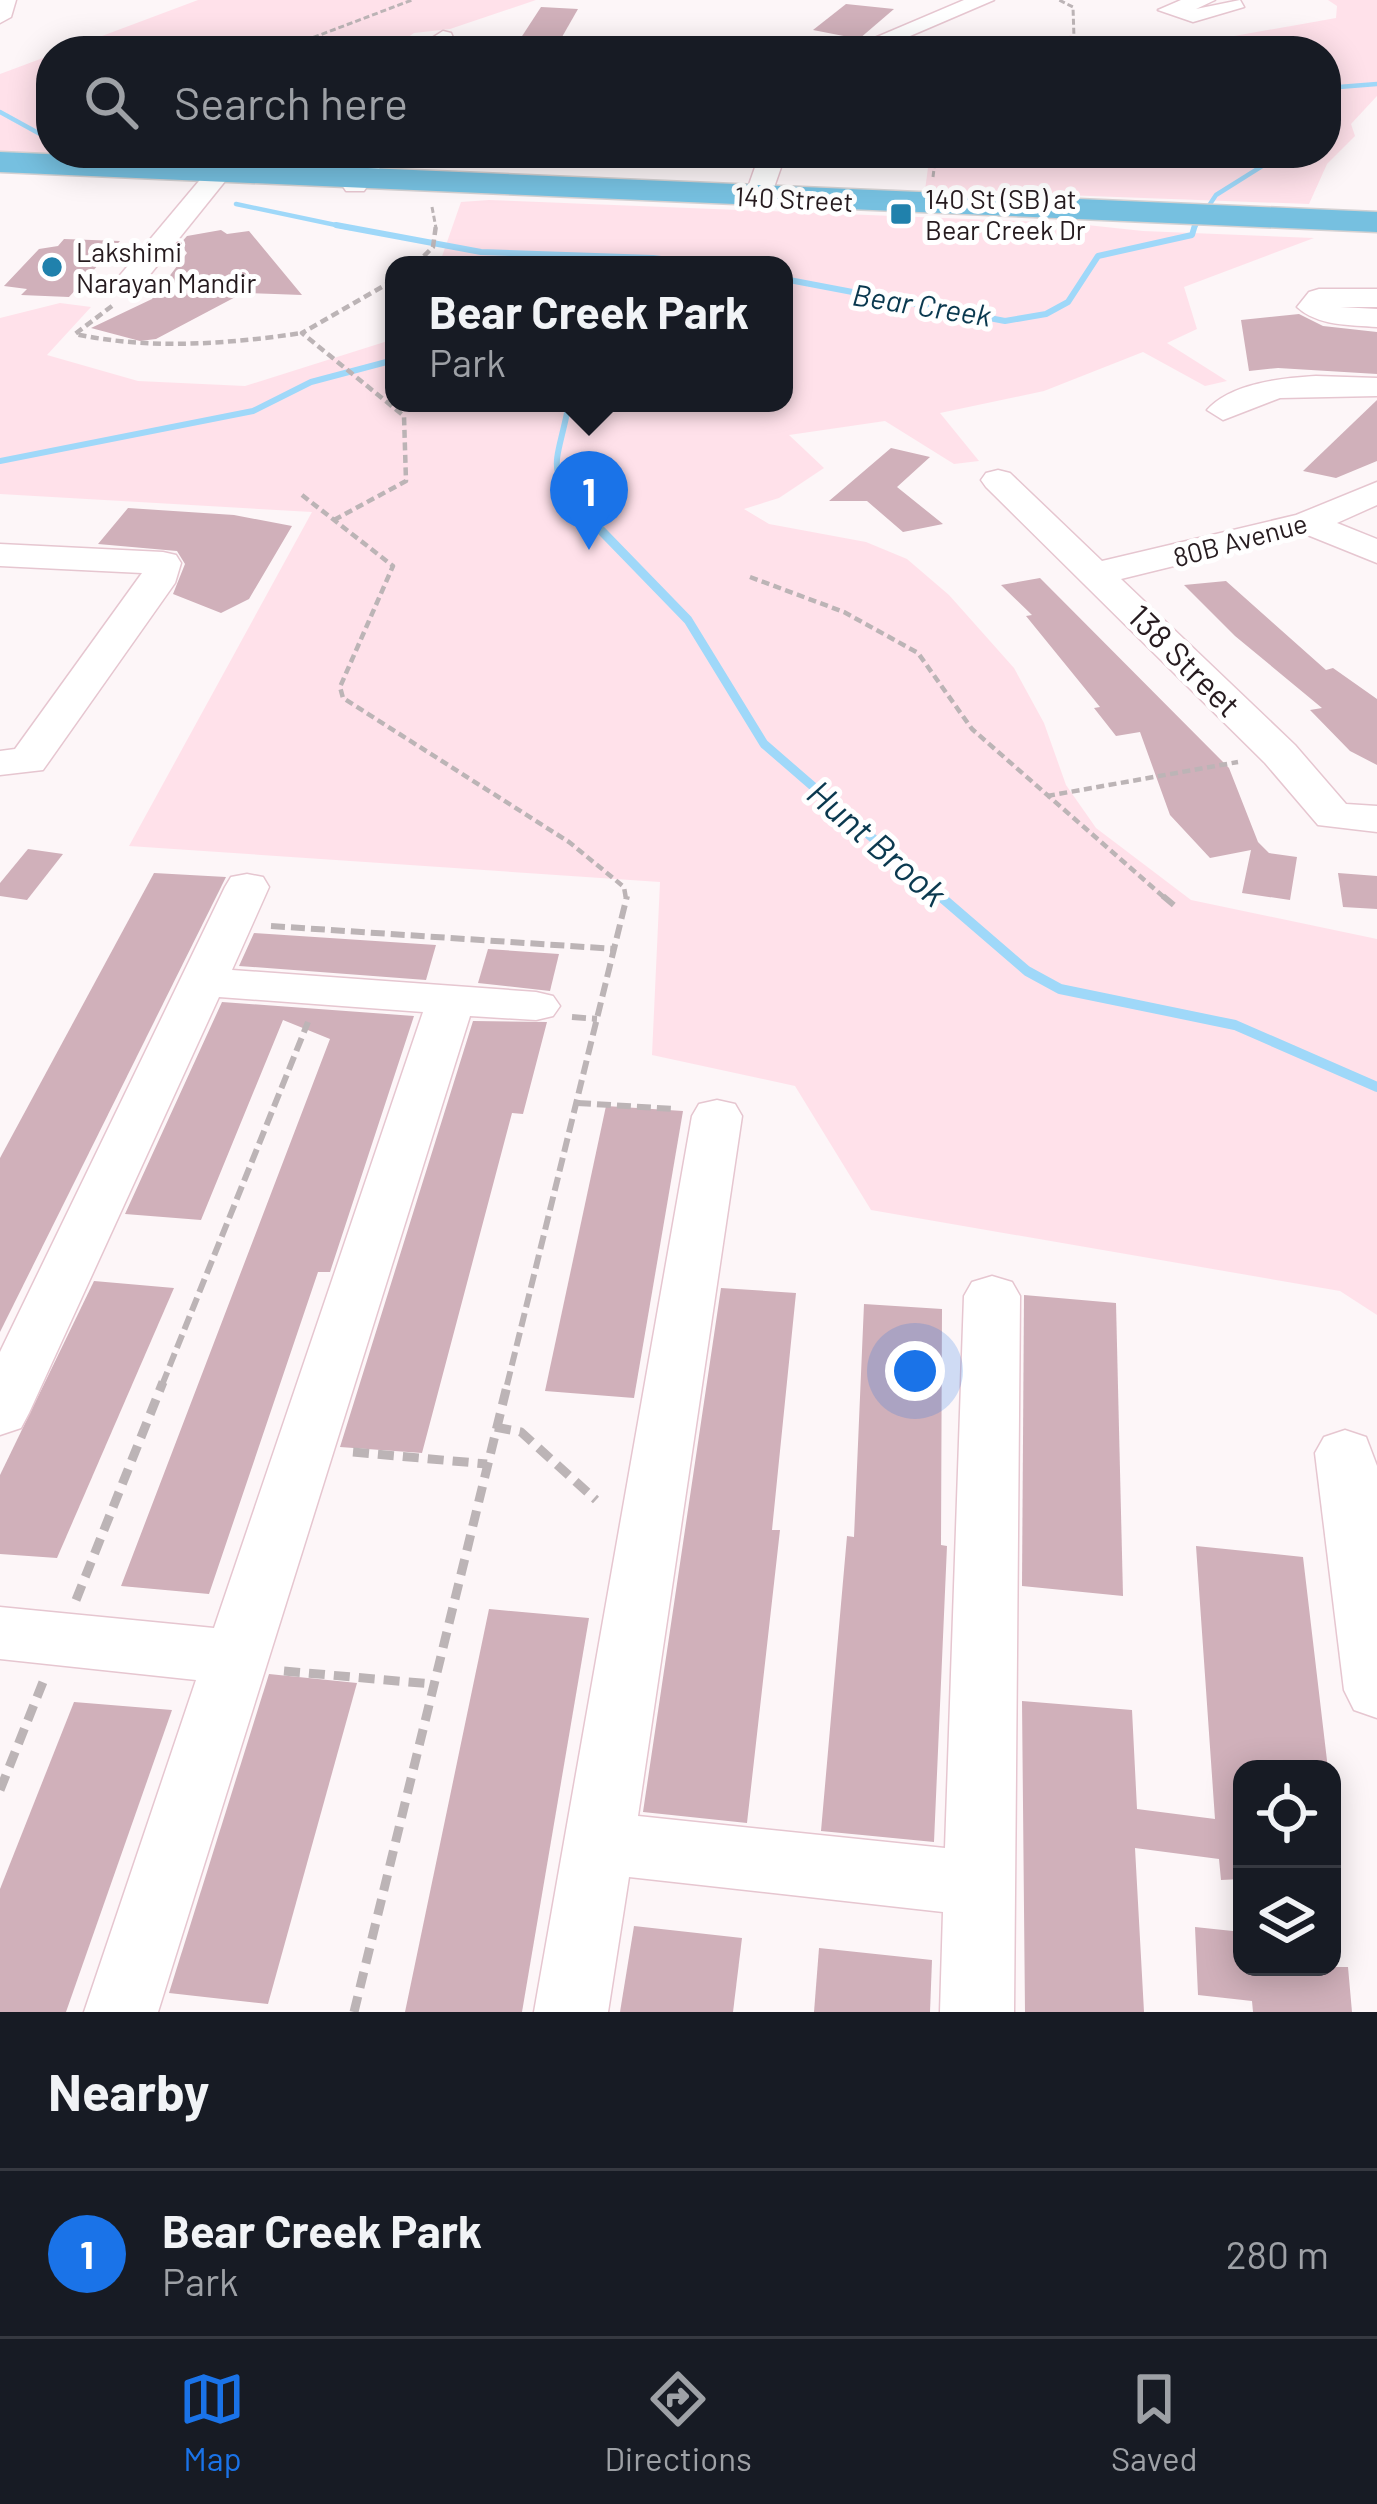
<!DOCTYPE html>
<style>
body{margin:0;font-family:Barlow,sans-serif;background:#20242c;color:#f1f3f6}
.controls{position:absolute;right:36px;bottom:36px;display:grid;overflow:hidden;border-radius:24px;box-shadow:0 6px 30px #0003}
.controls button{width:108px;height:108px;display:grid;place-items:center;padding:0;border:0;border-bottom:3px solid #363941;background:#171b24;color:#f1f3f6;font:60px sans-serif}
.you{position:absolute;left:915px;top:1371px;width:42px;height:42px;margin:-30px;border:9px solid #fff;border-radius:50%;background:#1a73e8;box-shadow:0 0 0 18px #1a73e833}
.badge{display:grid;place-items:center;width:78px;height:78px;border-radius:50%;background:#1a73e8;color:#fff;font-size:39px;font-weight:700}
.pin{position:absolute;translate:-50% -99px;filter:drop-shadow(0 3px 6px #0008)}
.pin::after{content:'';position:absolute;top:63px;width:42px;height:36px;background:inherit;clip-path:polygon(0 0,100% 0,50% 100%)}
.popup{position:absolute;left:385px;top:256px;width:408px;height:156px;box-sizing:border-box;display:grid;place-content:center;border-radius:24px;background:#171b24;filter:drop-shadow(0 3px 9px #0005);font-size:39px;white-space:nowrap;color:#9ea1a6}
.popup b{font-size:45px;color:#f1f3f6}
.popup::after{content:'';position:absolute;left:50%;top:100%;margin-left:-24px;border:24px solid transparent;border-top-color:#171b24}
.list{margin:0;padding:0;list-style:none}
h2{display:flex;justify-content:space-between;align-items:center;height:156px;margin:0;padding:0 48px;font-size:51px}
h2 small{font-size:39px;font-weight:400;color:#9ea1a6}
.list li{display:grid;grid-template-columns:78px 1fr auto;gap:36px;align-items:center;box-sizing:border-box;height:168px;padding:0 48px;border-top:3px solid #363941}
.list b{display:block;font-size:45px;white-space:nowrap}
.list p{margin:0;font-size:39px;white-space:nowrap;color:#9ea1a6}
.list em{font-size:39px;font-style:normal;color:#9ea1a6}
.icon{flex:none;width:66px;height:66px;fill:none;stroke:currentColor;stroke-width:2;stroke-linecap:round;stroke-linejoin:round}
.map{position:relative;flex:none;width:1377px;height:2012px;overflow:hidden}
.search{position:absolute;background:#171b24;box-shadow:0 6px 30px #0003;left:36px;right:36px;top:36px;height:132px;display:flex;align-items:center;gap:30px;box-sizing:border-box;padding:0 42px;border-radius:48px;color:#9ea1a6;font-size:45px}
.sheet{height:324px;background:#171b24}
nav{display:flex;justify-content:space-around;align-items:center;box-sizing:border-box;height:168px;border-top:3px solid #363941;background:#171b24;font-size:33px;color:#9ea1a6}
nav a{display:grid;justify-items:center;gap:6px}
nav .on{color:#1a73e8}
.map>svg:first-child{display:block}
</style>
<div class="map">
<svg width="1377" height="2012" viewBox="0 0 1377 2012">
<rect width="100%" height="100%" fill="#fdf6f8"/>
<g fill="#ffe1ea">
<polygon points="198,0 536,0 450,29 414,33 404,40 428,51 62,51"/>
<polygon points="1328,0 1377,0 1377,96 1351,124 1355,136 1327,164 1309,204 925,190 930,153 1326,153 1326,51 1035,51 1071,35 1083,50 1234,36 1336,18 1337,6"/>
<polygon points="51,55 51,153 220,153 213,161 0,153 0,74"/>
<polygon points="489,200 1068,223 1143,231 1314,238 1184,287 1197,329 1167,343 1227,381 1205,386 1143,352 1044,391 940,413 979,461 954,464 885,421 789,435 824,468 779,498 744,509 769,524 866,542 907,559 949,595 1014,668 1044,723 1066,785 1096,828 1191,900 1377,939 1377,1315 1340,1291 871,1210 795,1086 652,1055 660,882 129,846 312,512 0,494 0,318 60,303 91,307 47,355 138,381 245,386 394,339 394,403 784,403 784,265 439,265 461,202"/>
</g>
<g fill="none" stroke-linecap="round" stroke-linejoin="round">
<g stroke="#9fd8f9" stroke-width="4.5">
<polyline points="1326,88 1377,84"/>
<polyline points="0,112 51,140"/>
<polyline points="236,204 350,228"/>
<polyline points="1194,228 1216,195 1283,153"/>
</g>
<g stroke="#9fd8f9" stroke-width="6">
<polyline points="336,225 481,252 653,258 711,265"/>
<polyline points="784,279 1005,321 1046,314 1068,302 1098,256 1192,235 1195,225"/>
<path d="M569 403C557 468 541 468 592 521"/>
<polyline points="0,461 253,411 311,382 394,360"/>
</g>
<polyline stroke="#9fd8f9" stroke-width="9" points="589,518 688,620 764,744 943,899"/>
<polyline stroke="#9fd8f9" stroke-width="10" points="940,896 1027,971 1060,989 1235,1025 1377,1087"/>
</g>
<g fill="#d0b0ba">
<polygon points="846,4 894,9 859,39 813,30"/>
<polygon points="541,7 578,9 554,51 513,50"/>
<polygon points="221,230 227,234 249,231 302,295 243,293 156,339 140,341 91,328 152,299 187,253 180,244 187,236"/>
<polygon points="64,239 120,241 69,297 21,295 27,289 4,286 39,249 58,246"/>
<polygon points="1299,314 1323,326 1377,332 1377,374 1278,368 1249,371 1241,320"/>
<polygon points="1377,400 1377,461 1336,478 1303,471"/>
<polygon points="891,448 930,457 897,487 943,524 903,532 867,501 829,501"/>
<polygon points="128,508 234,515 292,526 249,599 221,613 173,594 185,564 177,551 98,544"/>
<polygon points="1040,578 1229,768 1258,842 1269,853 1297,857 1290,900 1242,893 1251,850 1210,858 1170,815 1140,732 1116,736 1094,708 1100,707 1026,616 1032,615 1001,585"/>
<polygon points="1226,581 1326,670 1333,668 1377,699 1377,765 1350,751 1310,710 1322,708 1235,636 1184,585"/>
<polygon points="28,849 63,854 27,900 0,896 0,883"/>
<polygon points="154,873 226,877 0,1332 0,1158"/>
<polygon points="1338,873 1377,876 1377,909 1343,907"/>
<polygon points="254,933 436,945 426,980 239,966"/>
<polygon points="488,949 559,954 550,991 478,983"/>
<polygon points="222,1002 414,1016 330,1272 318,1272 209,1594 121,1586 330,1039 283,1020 201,1220 125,1214"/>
<polygon points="473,1021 547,1022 523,1114 512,1113 422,1453 340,1447"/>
<polygon points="606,1106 683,1111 634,1398 545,1391"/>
<polygon points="94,1281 174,1288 57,1558 0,1554 0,1475"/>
<polygon points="721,1288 796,1293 772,1530 780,1530 747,1823 643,1812"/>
<polygon points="1024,1295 1116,1303 1123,1596 1022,1586"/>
<polygon points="864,1304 942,1309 941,1545 947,1546 934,1842 821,1831 847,1536 854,1537"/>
<polygon points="1196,1546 1303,1557 1328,1769 1242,1769 1242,1879 1221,1880 1219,1859 1135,1848 1144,2012 1025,2012 1022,1701 1132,1710 1137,1809 1215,1819"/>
<polygon points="489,1609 589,1618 522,2012 405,2012"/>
<polygon points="269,1674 357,1683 268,2004 169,1993"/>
<polygon points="74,1702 172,1710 66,2012 0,2012 0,1889"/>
<polygon points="634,1926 742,1938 733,2012 620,2012"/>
<polygon points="1195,1927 1242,1932 1242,1967 1348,1967 1352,2012 1253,2012 1252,2001 1198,1995"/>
<polygon points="819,1948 932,1960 930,2012 814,2012"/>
</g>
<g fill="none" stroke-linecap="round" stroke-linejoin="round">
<g stroke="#e6c6d0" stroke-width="3">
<g id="minor">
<polygon points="0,0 16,0 11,17 0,23"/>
<polygon points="964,0 994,0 875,51 844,51"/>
<polygon points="1181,0 1215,0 1196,9 1240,0 1244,7 1193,22 1158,10"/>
<polygon points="443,31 451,33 459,51 437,51 432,38"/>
<polygon points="364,153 390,153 364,191 346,191 342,185"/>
<polygon points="760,153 786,153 771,196 758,204 745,196"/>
<polygon points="213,172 226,180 136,292 116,292 112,286 116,280 204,175"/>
<path d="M1319 289H1377V307H1340L1377 309V327C1351 325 1317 326 1297 307L1309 292Z"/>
<path d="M1316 376 1377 378V396L1280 398 1223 420 1207 410C1231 383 1282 378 1316 376Z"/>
<polygon points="998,470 1010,473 1102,561 1296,515 1377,482 1377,505 1337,523 1377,539 1377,563 1305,534 1121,579 1295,745 1346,804 1377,806 1377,832 1318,825 1265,763 986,487 981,480 986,473"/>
<polygon points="0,544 163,552 176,555 181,563 175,583 43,770 0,775 0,751 15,749 142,573 0,566"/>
<polygon points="247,874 263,877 269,887 232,970 536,992 553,996 560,1006 553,1016 536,1020 470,1016 158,2012 84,2012 196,1680 0,1659 0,1607 214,1628 423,1012 219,997 29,1413 21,1428 0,1435 0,1352 225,887 231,877"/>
<polygon points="717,1100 735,1104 742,1116 638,1816 945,1848 964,1296 972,1282 992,1276 1012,1282 1020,1296 1014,2012 940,2012 943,1912 629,1877 608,2012 534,2012 692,1116 699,1104"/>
<polygon points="1345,1430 1366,1437 1377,1466 1377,1718 1354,1710 1344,1690 1315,1453 1324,1437"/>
</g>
</g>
<g stroke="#d4d1d2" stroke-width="3">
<polygon id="major" points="0,152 1377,212 1377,232 0,172"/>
</g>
<g stroke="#bcb4b6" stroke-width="3" stroke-dasharray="6 3" stroke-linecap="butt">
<polyline points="290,51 304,41 412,0"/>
<polyline points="1045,51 1074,38 1073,7 1059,0"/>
<polyline points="933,177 936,153"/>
<polyline points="432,207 436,228"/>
</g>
<g stroke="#bcb4b6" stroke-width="4.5" stroke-dasharray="8 4.5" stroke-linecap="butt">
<polyline points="415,265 433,247 436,225"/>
<path d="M112 306 75 334C149 350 228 344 302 333"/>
<polyline points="302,495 393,566 340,687 343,698 569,842 624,887 626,899"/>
<polyline points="334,520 406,481 404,416 302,333 394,280"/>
<polyline points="750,577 844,612 918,653 972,729 1166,899"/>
<polyline points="1047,796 1238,762"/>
</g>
<g stroke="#bcb4b6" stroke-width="6" stroke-dasharray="14 6" stroke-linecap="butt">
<polyline points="1163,896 1175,906"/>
<polyline points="271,926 615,949"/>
<polyline points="572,1017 597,1019"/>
<polyline points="577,1103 675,1109"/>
<polyline points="162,1385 308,1022"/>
<polyline points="507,1385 627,896"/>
</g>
<g stroke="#bcb4b6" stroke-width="9" stroke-dasharray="16 9" stroke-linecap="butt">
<polyline points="495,1427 521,1432 596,1500"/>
<polyline points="353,1452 487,1464"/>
<polyline points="76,1600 163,1382"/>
<polyline points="284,1671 432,1684"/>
<polyline points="0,1790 43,1682"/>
<polyline points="354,2012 508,1382"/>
</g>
<use href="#minor" fill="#fff" fill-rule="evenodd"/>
<use href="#major" fill="#76c0e0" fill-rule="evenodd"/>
</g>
<g fill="#2081ac" stroke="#fff" stroke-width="4.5">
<rect x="889" y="202" width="24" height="24" rx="6"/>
<circle cx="52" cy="267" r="12"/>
</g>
<g text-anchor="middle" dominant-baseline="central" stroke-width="10" stroke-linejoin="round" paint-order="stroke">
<g font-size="27" fill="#261b1f" stroke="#fff">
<text transform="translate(794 198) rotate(3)">140 Street</text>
<text transform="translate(1240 539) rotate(-15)">80B Avenue</text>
</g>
<g font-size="27" fill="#261b1f" stroke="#fff" text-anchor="start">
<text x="925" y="198">140 St (SB) at<tspan x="925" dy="31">Bear Creek Dr</tspan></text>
<text x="76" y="251">Lakshimi<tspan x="76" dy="31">Narayan Mandir</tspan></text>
</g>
<g font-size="30" font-style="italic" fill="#0a394f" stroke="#fff">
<text transform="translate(922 304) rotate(9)">Bear Creek</text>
</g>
<g font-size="33" fill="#261b1f" stroke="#fff">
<text transform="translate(1185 660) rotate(45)">138 Street</text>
</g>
<g font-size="36" font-style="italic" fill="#0a394f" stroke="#fff">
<text transform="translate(878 842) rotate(41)">Hunt Brook</text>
</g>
</g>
</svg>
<div class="controls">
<button><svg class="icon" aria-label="locate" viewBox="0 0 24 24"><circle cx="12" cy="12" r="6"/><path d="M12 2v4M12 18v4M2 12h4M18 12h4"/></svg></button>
<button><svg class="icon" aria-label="layers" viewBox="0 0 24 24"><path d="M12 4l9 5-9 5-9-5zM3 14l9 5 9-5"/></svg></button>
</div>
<div class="you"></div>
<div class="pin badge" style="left:589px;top:550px">1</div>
<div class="popup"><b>Bear Creek Park</b>Park</div>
<div class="search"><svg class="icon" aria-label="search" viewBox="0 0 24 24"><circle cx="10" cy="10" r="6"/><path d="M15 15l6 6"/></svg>Search here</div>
</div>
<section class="sheet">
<h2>Nearby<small></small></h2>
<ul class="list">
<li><span class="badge">1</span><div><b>Bear Creek Park</b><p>Park</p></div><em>280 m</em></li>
</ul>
</section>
<nav>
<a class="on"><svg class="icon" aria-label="map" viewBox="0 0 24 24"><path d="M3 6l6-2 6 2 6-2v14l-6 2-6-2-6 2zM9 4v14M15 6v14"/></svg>Map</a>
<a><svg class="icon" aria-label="directions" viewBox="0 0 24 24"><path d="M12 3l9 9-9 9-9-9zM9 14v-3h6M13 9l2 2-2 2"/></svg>Directions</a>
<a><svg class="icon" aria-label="saved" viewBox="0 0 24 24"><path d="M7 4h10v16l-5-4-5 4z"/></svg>Saved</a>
</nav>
